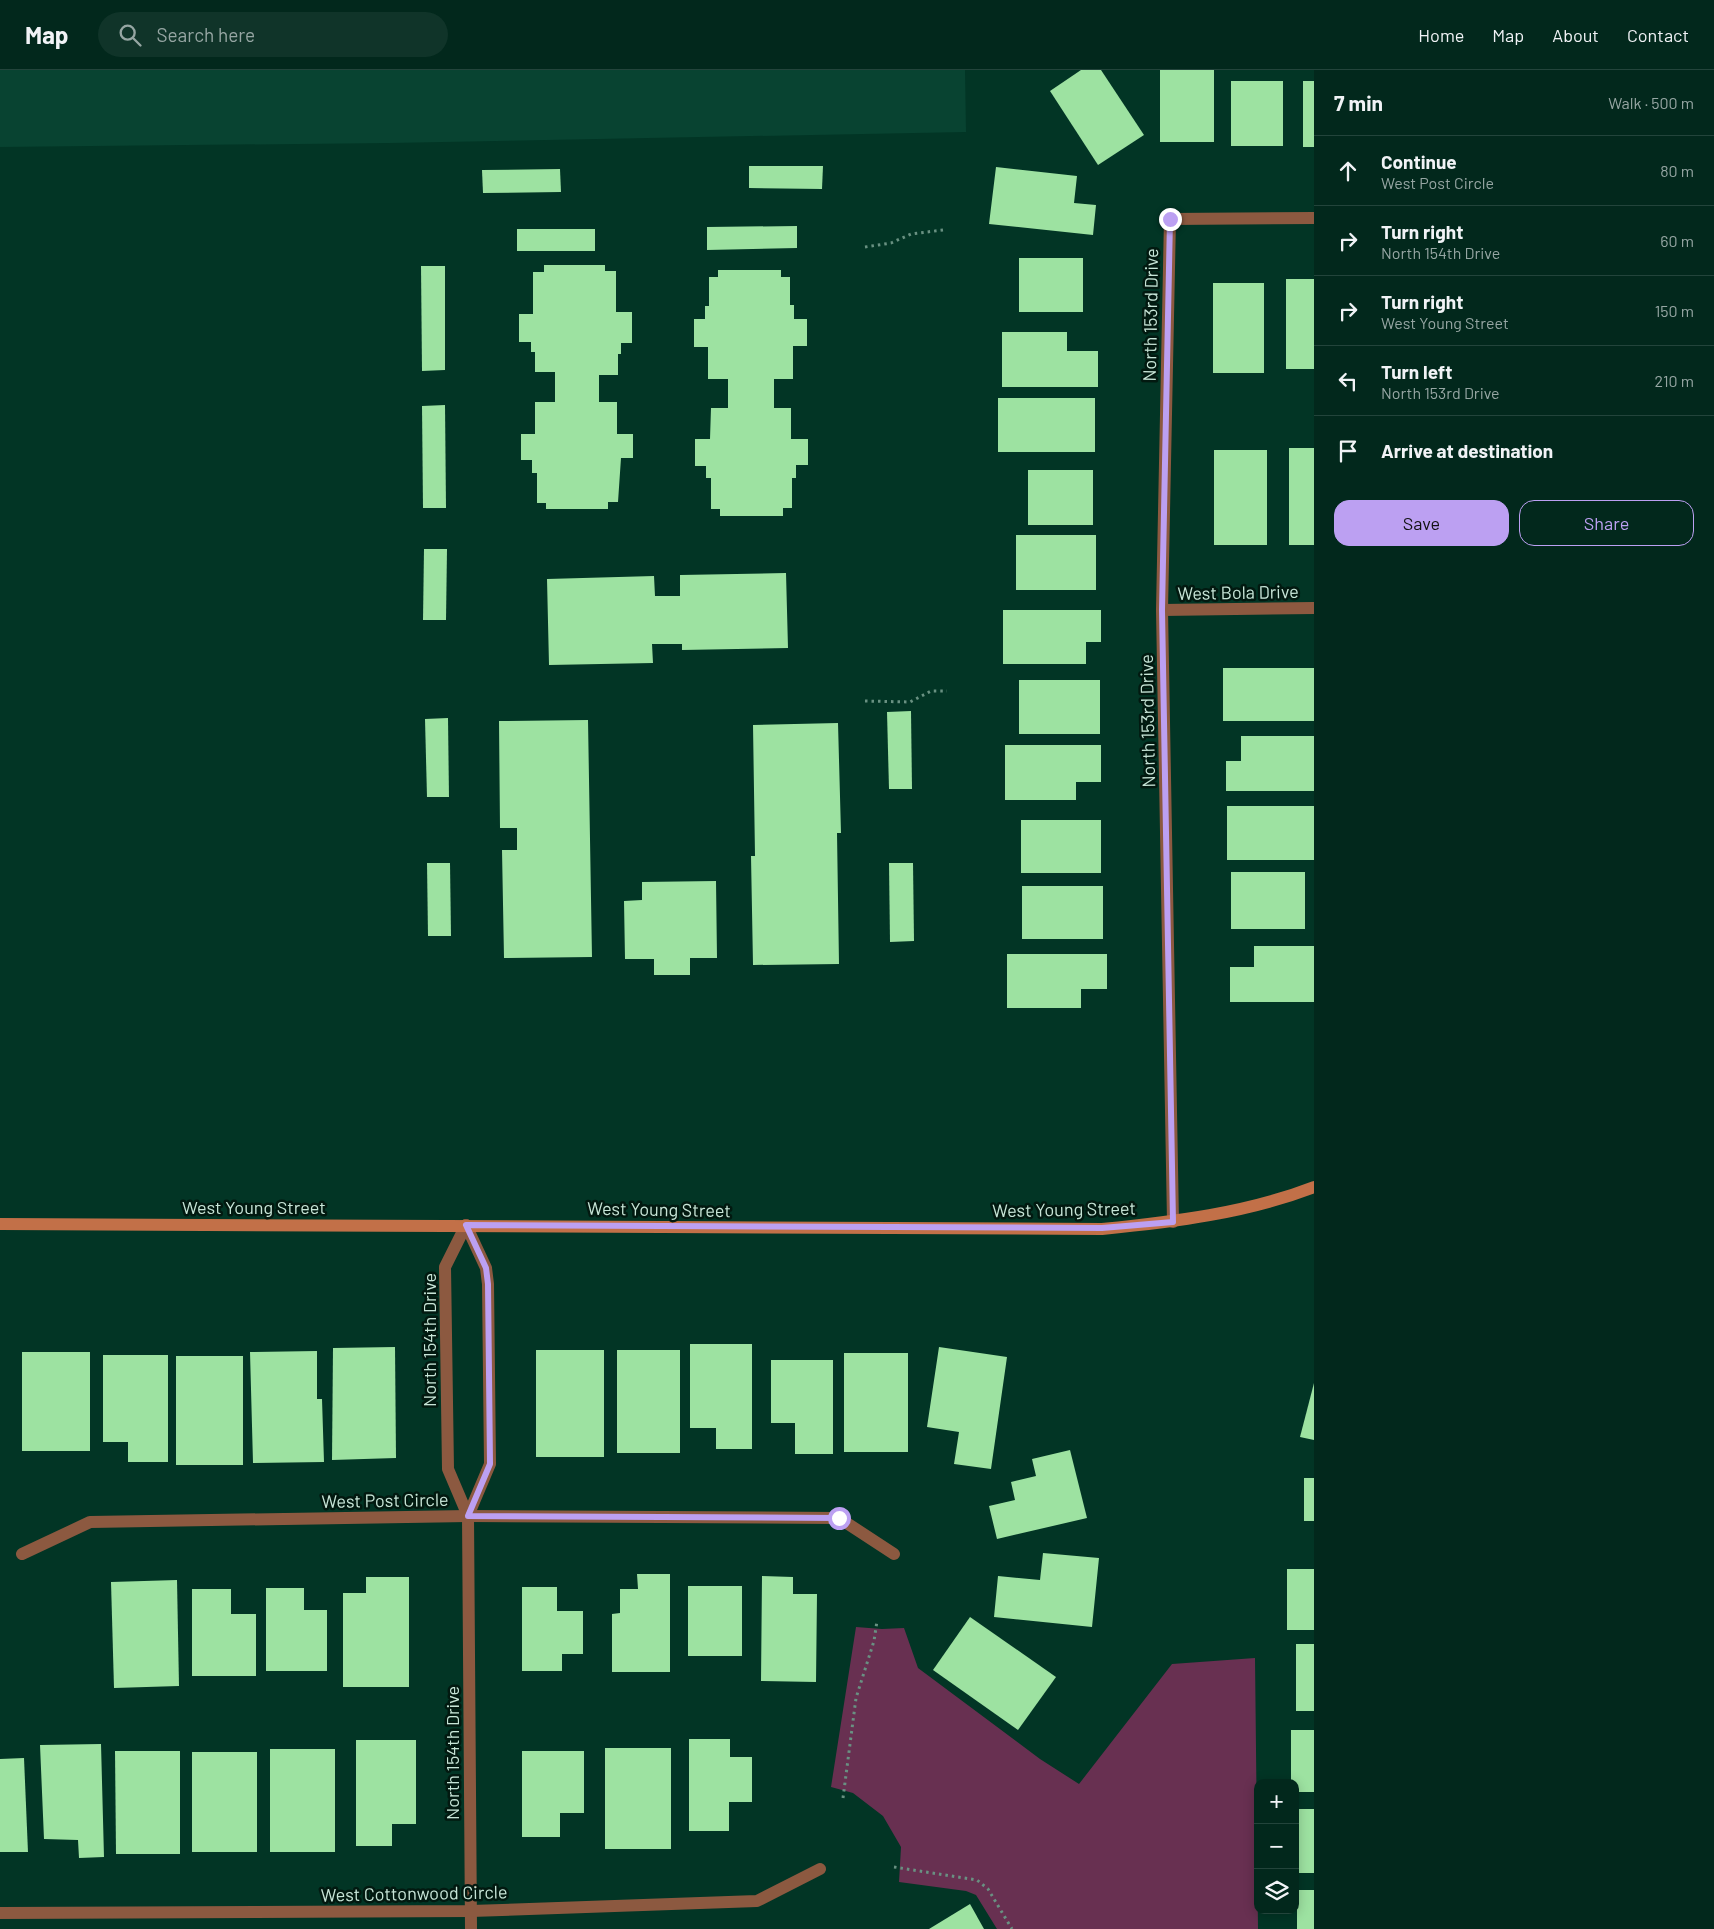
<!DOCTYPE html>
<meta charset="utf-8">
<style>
body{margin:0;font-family:Barlow,sans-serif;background:#103429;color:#f1f3f6}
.controls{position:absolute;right:15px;bottom:15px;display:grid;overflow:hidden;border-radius:10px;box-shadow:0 2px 12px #0003}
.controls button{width:45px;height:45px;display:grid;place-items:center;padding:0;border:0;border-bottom:1px solid #23443b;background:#02281c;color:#f1f3f6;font:25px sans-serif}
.stop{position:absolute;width:15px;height:15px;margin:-11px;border:4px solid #bca0f2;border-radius:50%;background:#fff}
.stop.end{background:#bca0f2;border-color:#fff;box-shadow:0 1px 5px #0008}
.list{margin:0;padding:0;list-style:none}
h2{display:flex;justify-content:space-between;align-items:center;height:65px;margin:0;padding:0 20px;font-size:21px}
h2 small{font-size:16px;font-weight:400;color:#96a6a3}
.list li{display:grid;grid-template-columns:32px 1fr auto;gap:15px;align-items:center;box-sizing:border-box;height:70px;padding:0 20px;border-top:1px solid #23443b}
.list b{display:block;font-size:19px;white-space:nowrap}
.list p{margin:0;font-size:16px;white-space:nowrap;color:#96a6a3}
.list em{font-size:16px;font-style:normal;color:#96a6a3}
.actions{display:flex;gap:10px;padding:15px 20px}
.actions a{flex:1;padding:11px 0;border:1px solid #bca0f2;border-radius:15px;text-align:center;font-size:18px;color:#bca0f2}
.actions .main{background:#bca0f2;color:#111}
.icon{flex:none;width:28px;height:28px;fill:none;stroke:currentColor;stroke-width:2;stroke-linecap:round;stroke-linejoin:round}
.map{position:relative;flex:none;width:1314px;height:1859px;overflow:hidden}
header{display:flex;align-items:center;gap:30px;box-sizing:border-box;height:70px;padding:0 25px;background:#02281c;border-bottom:1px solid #23443b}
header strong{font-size:24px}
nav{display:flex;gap:28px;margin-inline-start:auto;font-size:18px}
.search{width:350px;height:45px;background:#103429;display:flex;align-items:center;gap:12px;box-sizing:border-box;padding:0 18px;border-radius:28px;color:#96a6a3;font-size:19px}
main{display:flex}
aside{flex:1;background:#02281c}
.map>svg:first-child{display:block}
</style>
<header>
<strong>Map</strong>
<div class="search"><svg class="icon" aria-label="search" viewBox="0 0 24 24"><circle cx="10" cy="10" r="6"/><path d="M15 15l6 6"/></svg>Search here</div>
<nav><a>Home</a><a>Map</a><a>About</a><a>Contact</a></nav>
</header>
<main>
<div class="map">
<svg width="1314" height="1859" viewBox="0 0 1314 1859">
<rect width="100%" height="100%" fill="#023525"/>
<polygon fill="#084331" points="0,0 965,0 966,62 390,73 0,77"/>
<polygon fill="#683051" points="856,1557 882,1559 904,1558 918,1598 1040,1689 1079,1714 1172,1594 1255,1588 1258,1859 997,1859 976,1825 966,1821 899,1812 901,1777 883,1746 853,1723 831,1717"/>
<g fill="#9de2a1">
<polygon points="1081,0 1101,0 1144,65 1098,95 1050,21"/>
<rect x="1160" y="0" width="54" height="72"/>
<rect x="1231" y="11" width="52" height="65"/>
<rect x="1303" y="11" width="11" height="66"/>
<polygon points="749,96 823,96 822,119 749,118"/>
<polygon points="996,97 1077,106 1074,133 1096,135 1093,165 989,154"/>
<polygon points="560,99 561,122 483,123 482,100"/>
<polygon points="797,156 797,178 707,180 707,157"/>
<rect x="517" y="159" width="78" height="22"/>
<rect x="1019" y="188" width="64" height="54"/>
<polygon points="544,195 605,195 605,201 616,201 616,242 632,242 632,273 621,273 621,284 618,284 618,305 599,305 599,332 617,332 617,364 633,364 633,388 621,388 618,432 608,432 608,439 546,439 546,433 537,433 537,403 532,403 532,390 521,390 521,364 535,364 535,332 555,332 555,302 535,302 535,282 531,282 531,272 519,272 519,244 533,244 533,202 544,202"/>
<polygon points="421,196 445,196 445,300 422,301"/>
<polygon points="718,200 781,200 781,207 790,207 790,235 794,235 794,249 807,249 807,276 793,276 793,309 774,309 774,338 791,338 791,369 808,369 808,395 796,395 796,408 792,408 792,438 783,438 783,446 720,446 720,439 711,439 711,408 706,408 706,396 695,396 695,369 710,369 711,338 728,338 728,309 708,309 708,277 694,277 694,249 705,249 705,236 709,236 709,207 718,207"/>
<rect x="1286" y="209" width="28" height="90"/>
<rect x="1213" y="213" width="51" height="90"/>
<polygon points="1002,262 1067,262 1067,281 1098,281 1098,317 1002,317"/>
<rect x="998" y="328" width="97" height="54"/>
<polygon points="445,335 446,438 423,438 422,336"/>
<rect x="1289" y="378" width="25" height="97"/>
<rect x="1214" y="380" width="53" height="95"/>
<rect x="1028" y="400" width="65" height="55"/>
<rect x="1016" y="465" width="80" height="55"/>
<polygon points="424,479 447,479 446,550 423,550"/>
<polygon points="786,503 788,578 682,580 682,574 652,574 653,593 549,595 547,509 654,506 655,526 680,526 680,505"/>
<polygon points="1003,540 1101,540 1101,572 1086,572 1086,594 1003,594"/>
<rect x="1223" y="598" width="91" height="53"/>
<rect x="1019" y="610" width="81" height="54"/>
<polygon points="911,641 912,719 889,719 887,642"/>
<polygon points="448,648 449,727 427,727 425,649"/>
<polygon points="588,650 592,887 504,888 502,780 517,780 517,758 500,758 499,651"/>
<polygon points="838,653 841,763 837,763 839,894 753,895 751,786 755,786 753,655"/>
<polygon points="1241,666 1314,666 1314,721 1226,721 1226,691 1241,691"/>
<polygon points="1005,675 1101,675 1101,712 1076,712 1076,730 1005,730"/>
<rect x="1227" y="736" width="87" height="54"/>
<rect x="1021" y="750" width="80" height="53"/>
<polygon points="427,793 450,793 451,866 428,866"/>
<polygon points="889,793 913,793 914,871 890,872"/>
<rect x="1231" y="802" width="74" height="57"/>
<polygon points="716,811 717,888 690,888 690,905 654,905 654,889 625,889 624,831 642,830 642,812"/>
<rect x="1022" y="816" width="81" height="53"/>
<polygon points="1254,876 1314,876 1314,932 1230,932 1230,897 1254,897"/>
<polygon points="1007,884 1107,884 1107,919 1081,919 1081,938 1007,938"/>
<polygon points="690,1274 752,1274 752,1379 716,1379 716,1358 690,1358"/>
<polygon points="395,1277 396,1388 332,1390 333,1278"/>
<polygon points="939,1277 1007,1287 991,1399 954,1394 959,1362 927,1357"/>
<rect x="536" y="1280" width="68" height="107"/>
<rect x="617" y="1280" width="63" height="103"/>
<polygon points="317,1281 317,1329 322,1329 324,1392 253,1393 250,1282"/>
<rect x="22" y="1282" width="68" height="99"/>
<rect x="844" y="1283" width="64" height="99"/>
<polygon points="103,1285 168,1285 168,1392 128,1392 128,1372 103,1372"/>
<rect x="176" y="1286" width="67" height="109"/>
<polygon points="771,1290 833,1290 833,1384 795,1384 795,1353 771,1353"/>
<polygon points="1314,1313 1314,1370 1300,1367"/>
<polygon points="1070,1380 1087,1448 997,1469 989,1436 1015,1430 1011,1412 1036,1406 1032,1389"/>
<rect x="1304" y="1408" width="10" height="43"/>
<polygon points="1043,1483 1099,1488 1092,1557 994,1547 998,1506 1040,1510"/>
<rect x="1287" y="1499" width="27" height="61"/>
<polygon points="637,1504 670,1504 670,1602 612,1602 612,1544 620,1543 620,1519 638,1519"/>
<polygon points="762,1506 793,1507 793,1524 817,1524 816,1612 761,1611"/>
<polygon points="366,1507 409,1507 409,1617 343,1617 343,1523 366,1523"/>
<polygon points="177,1510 179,1616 114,1618 111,1512"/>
<rect x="688" y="1516" width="54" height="70"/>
<polygon points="522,1517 557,1517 557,1541 583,1541 583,1584 562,1584 562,1601 522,1601"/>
<polygon points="266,1518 304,1518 304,1540 327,1540 327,1601 266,1601"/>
<polygon points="192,1519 231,1519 231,1544 256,1544 256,1606 192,1606"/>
<polygon points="970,1547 1056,1607 1018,1660 933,1600"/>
<rect x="1296" y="1574" width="18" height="67"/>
<polygon points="1291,1660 1314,1660 1314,1722 1295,1722 1295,1713 1291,1713"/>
<polygon points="689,1669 730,1669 730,1687 752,1687 752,1732 729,1732 729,1761 689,1761"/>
<polygon points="356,1670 416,1670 416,1754 392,1754 392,1776 356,1776"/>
<polygon points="101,1674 104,1787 79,1788 78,1770 44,1769 40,1675"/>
<rect x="605" y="1678" width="66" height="101"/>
<rect x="270" y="1679" width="65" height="103"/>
<polygon points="115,1681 180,1681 180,1784 116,1784"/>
<polygon points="522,1681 584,1681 584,1743 560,1743 560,1767 522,1767"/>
<rect x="192" y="1682" width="65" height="100"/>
<polygon points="24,1688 28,1782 0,1782 0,1689"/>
<rect x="1296" y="1739" width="18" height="64"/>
<rect x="1297" y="1820" width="17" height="39"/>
<polygon points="970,1834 984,1859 929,1859"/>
</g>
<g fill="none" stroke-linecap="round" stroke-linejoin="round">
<g stroke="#699182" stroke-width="3" stroke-dasharray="2.5 4" stroke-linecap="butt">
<polyline points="865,177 891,173 911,164 943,160"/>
<polyline points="865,631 910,632 931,621 947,621"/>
<polyline points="843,1728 856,1628 874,1571 877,1551"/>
<polyline points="894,1797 977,1810 988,1819 1012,1859"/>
</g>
<g stroke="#8c5940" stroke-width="12">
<polyline points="1162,540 1314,538"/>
<polyline points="1173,1152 1162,540 1170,149 1314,148"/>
<polyline points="466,1155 445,1197 448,1399 468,1446 471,1859"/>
<polyline points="466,1155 486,1198 488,1214 490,1394 468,1446"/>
<polyline points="22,1484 90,1452 468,1446 839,1448 894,1484"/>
<polyline points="0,1843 471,1841 757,1831 820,1799"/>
</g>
<path stroke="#c27048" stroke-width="12" d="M0 1154 1102 1159C1173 1152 1247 1143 1314 1117"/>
</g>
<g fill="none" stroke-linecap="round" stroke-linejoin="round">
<polyline stroke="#bca0f2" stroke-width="6" points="839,1448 468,1446 490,1394 488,1214 486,1198 466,1155 1102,1158 1173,1152 1162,540 1170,149"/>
</g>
<g text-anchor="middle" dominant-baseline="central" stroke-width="5" stroke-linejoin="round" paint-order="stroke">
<g font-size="18" fill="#c7e5d7" stroke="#021910">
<text transform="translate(1150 245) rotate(-89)">North 153rd Drive</text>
<text transform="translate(1238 522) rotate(-1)">West Bola Drive</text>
<text transform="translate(1147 651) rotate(-91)">North 153rd Drive</text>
<text x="254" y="1137">West Young Street</text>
<text transform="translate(659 1139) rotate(1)">West Young Street</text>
<text transform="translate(1064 1139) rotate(-1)">West Young Street</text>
<text transform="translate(429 1270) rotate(-90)">North 154th Drive</text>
<text transform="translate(385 1430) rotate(-1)">West Post Circle</text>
<text transform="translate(452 1683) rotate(-90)">North 154th Drive</text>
<text transform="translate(414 1823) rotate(-1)">West Cottonwood Circle</text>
</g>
</g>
</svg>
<div class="controls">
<button>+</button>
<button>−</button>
<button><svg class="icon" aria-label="layers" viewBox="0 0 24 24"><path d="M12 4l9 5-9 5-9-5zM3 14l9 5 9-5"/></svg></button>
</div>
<div class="stop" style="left:839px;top:1448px"></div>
<div class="stop end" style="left:1170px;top:149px"></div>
</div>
<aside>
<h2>7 min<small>Walk · 500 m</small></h2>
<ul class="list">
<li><svg class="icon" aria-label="ahead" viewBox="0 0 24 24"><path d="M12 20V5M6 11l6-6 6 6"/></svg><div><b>Continue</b><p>West Post Circle</p></div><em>80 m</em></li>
<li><svg class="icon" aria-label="right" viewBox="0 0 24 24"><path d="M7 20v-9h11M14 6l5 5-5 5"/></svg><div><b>Turn right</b><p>North 154th Drive</p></div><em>60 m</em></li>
<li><svg class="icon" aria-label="right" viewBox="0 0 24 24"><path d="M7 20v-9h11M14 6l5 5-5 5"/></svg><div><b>Turn right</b><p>West Young Street</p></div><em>150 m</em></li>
<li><svg class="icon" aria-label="left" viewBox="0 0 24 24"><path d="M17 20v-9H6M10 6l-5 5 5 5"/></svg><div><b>Turn left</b><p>North 153rd Drive</p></div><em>210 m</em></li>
<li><svg class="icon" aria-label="arrive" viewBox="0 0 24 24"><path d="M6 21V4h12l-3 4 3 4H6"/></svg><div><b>Arrive at destination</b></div></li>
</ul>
<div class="actions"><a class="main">Save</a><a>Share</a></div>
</aside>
</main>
